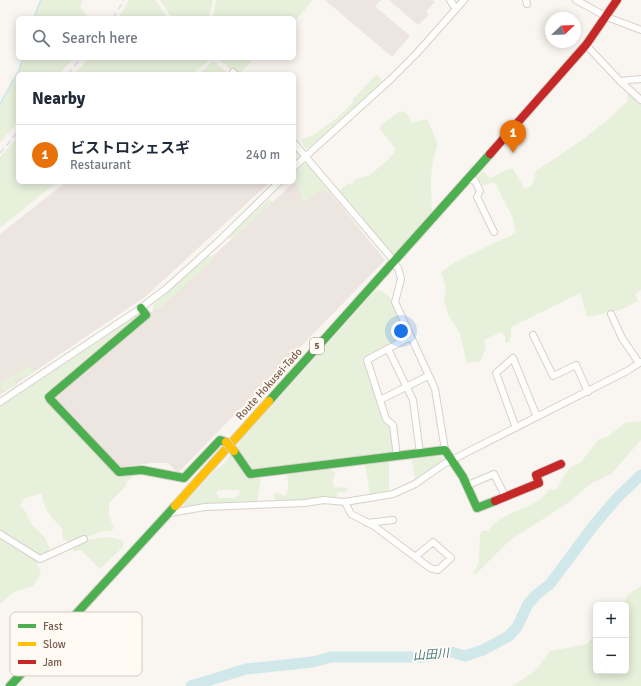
<!DOCTYPE html>
<meta charset="utf-8">
<style>
:root{--surface:#fff;--page:#f2f2f3;--text:#1f2937;--muted:#747a83;--line:#e0e1e3;--accent:#2563eb}
body{margin:0;font-family:Signika,"Noto Sans JP",sans-serif;background:var(--page);color:var(--text)}
.controls{position:absolute;right:12px;bottom:12px;display:grid;overflow:hidden;border-radius:6px;box-shadow:0 2px 10px #0003}
.controls button{width:36px;height:36px;display:grid;place-items:center;padding:0;border:0;border-bottom:1px solid var(--line);background:var(--surface);color:var(--text);font:20px sans-serif}
.compass{position:absolute;left:545px;top:12px;width:36px;height:36px;border-radius:50%;background:var(--surface);box-shadow:0 2px 10px #0003;rotate:67deg}
.you{position:absolute;left:401px;top:331px;width:14px;height:14px;margin:-10px;border:3px solid #fff;border-radius:50%;background:#1a73e8;box-shadow:0 0 0 6px #1a73e833}
.badge{display:grid;place-items:center;width:26px;height:26px;border-radius:50%;background:var(--accent);color:#fff;font-size:13px;font-weight:700}
.pin{position:absolute;translate:-50% -33px;filter:drop-shadow(0 1px 2px #0008)}
.pin::after{content:'';position:absolute;top:21px;width:14px;height:12px;background:inherit;clip-path:polygon(0 0,100% 0,50% 100%)}
.list{margin:0;padding:0;list-style:none}
h2{display:flex;justify-content:space-between;align-items:center;height:52px;margin:0;padding:0 16px;font-size:17px}
h2 small{font-size:13px;font-weight:400;color:var(--muted)}
.list li{display:grid;grid-template-columns:26px 1fr auto;gap:12px;align-items:center;box-sizing:border-box;height:60px;padding:0 16px;border-top:1px solid var(--line)}
.list b{display:block;font-size:15px;white-space:nowrap}
.list p{margin:0;font-size:13px;white-space:nowrap;color:var(--muted)}
.list em{font-size:13px;font-style:normal;color:var(--muted)}
.icon{flex:none;width:22px;height:22px;fill:none;stroke:currentColor;stroke-width:2;stroke-linecap:round;stroke-linejoin:round}
.map{position:relative;flex:none;width:641px;height:686px;overflow:hidden}
.search{position:absolute;background:var(--surface);box-shadow:0 2px 10px #0003;left:16px;top:16px;width:280px;height:44px;display:flex;align-items:center;gap:10px;box-sizing:border-box;padding:0 14px;border-radius:6px;color:var(--muted);font-size:15px}
.panel{position:absolute;background:var(--surface);box-shadow:0 2px 10px #0003;left:16px;top:72px;width:280px;height:112px;border-radius:6px}
.map>svg:first-child{display:block}
</style>
<div class="map">
<svg width="641" height="686" viewBox="0 0 641 686">
<rect width="100%" height="100%" fill="#f9f5f0"/>
<path fill="#ede5e0" d="M325 0H381L375 6 410 36 392 57Z
M389 0H432L435 2 426 11 429 15 418 25Z
M310 168 385 260 178 473 168 463H152L119 467 55 399Z
M66 182H270L146 296 0 395V234Z"/>
<path fill="#e7f0db" fill-rule="evenodd" d="M42 0H83L80 7 88 18H35Z
M129 0H155L168 18H118Z
M160 0H213L209 18H172Z
M216 0H313L294 22V18H213Z
M24 58H75L58 74H19Z
M89 58H209L211 59 192 74H75Z
M217 58H254L241 72 242 74H236Z
M213 61 229 74H199Z
M376 75 380 77 382 82 308 148H305L301 140 312 136 337 118 352 103 354 98Z
M18 76V121L0 143V106Z
M632 93 641 103V290L635 294 638 301 620 310 587 317 580 293 511 327V337L508 343H505V337L502 332 485 339 484 341 486 348 480 361 467 363 460 334 448 314 444 301 446 288 441 272 457 261 516 233 513 218 496 185 493 182 484 186 477 178 483 171 490 178 508 169H513L524 188 526 189C536 184 533 180 536 171 569 150 599 129 627 102L628 94Z
M400 111 406 113 412 123 425 119 428 121 438 144C429 165 431 190 432 211L393 256 340 193V190L349 183 352 184 355 179 368 176 387 161 394 153 395 148 380 129 381 125Z
M18 137V182H57L0 228V157Z
M306 163H308L331 189V192L327 193 322 189 308 200 303 202 298 187 293 182 294 173Z
M269 199 274 203 270 204 234 237 228 239V237Z
M209 256 214 257 213 260 159 309H153V305Z
M378 290C395 294 400 320 406 334V337L365 359 391 427 395 456 251 472 236 449 241 440 375 291Z
M135 316 140 317 47 397 119 474 138 472 127 482 124 488 109 503V516L114 528 111 531H104L70 543 63 539 62 528C52 519 42 507 42 493L25 498 20 505 25 511 31 523 45 538 50 549 41 557 0 532V406Z
M28 367 32 368 34 372 25 378 19 377 14 380 17 385 3 391 0 386 1 382Z
M641 421V440L611 474 590 484 569 502 509 541 476 574H473L479 562 480 535 482 531H488C501 509 538 511 549 489L556 490 565 474 571 467 581 462 599 439 607 437 625 423Z
M231 453 246 472 258 476 261 479 257 501 185 506 184 504 215 470 225 463ZM219 490H239L240 494 235 498H219L216 492Z
M432 456 442 457 443 460 417 480 415 479 412 460Z
M389 460V490L387 492 370 495 365 464Z
M329 467 335 473 332 483 335 484 333 487C339 490 344 485 348 489L346 492H338L336 499 278 501 274 499V494L279 493 284 496C292 489 286 482 288 473Z
M0 536 35 559 41 573 33 586 14 592 0 604Z
M109 537 122 540 124 543 123 547 100 569 81 550 73 551V547L88 540Z
M641 586V686H512L535 671 550 651 587 644 596 634V671H626V605H622L628 595Z"/>
<g fill="none" stroke-linecap="round" stroke-linejoin="round">
<path stroke="#d0e8ea" stroke-width="2" d="M34 18 41 0
M0 104 19 71 23 58"/>
<path stroke="#d0e8ea" stroke-width="11" d="M191 686 246 669 313 662 331 657H423L451 652 465 656 483 650 509 636 517 627 528 604 536 595 550 584 594 525 617 498 641 475"/>
<defs>
<path id="street" d="M450 0 456 9
M526 0 527 4
M576 0 607 17 641 30
M586 45 620 81 641 79
M233 72 235 74
M620 81 641 100
M294 143 394 261
M294 167 391 79 417 53 464 0
M468 179 475 181 480 191 477 197 494 232
M393 262 398 268 401 279 395 302 435 389 445 450
M611 314 622 338 639 363
M533 335 553 376 576 365 588 392
M388 349 413 400 420 453
M380 400 428 376
M0 402 138 310 167 288 219 241 279 182
M516 428 496 373 513 358 537 417
M397 457 393 425 386 419 367 360 410 337
M468 485 494 474 505 496
M345 502 351 514 374 526 430 568 438 570 451 558 433 542 415 557
M170 513 205 507 305 503 324 500 345 502 393 494 415 484 444 464 627 371 641 362
M367 523 393 520
M0 534 40 559 84 539"/>
<path id="fast" d="M141 308 146 315 49 397 50 399 119 472 142 470 184 478 220 440 226 442
M269 401 490 154
M234 451 250 474 445 450 463 477 477 508 495 501
M10 686 175 506"/>
<path id="slow" d="M175 506 269 401"/>
<path id="jam" d="M490 154 586 45 617 0
M495 501 539 483 536 475 561 464"/>
</defs>
<use href="#street" stroke="#d7d1cb" stroke-width="8"/>
<use href="#fast" stroke="#d9d2cb" stroke-width="10"/>
<use href="#slow" stroke="#d9d2cb" stroke-width="10"/>
<use href="#jam" stroke="#d9d2cb" stroke-width="10"/>
<use href="#street" stroke="#fefefd" stroke-width="6"/>
<use href="#fast" stroke="#4caf50" stroke-width="8"/>
<use href="#slow" stroke="#ffc107" stroke-width="8"/>
<use href="#jam" stroke="#c62828" stroke-width="8"/>
<path stroke="#e6e3e7" stroke-width="2" stroke-dasharray="6 4" stroke-linecap="butt" d="M113 18 124 0
M68 74 81 58
M0 153 18 132"/>
<defs>
<path id="slow-bridge" d="M226 442 234 451"/>
</defs>
<use href="#slow-bridge" stroke="#d9d2cb" stroke-width="10" stroke-linecap="butt"/>
<use href="#slow-bridge" stroke="#ffc107" stroke-width="8"/>
</g>
<g text-anchor="middle" dominant-baseline="central" stroke-width="4" stroke-linejoin="round" paint-order="stroke">
<rect fill="#fffaf3" stroke="#a28b7f" stroke-width="1" x="310" y="338" width="14" height="16" rx="3"/>
<g font-size="10" font-weight="bold" fill="#7a5c4d">
<text x="317" y="346">5</text>
</g>
<g font-size="11" fill="#7a5c4d" stroke="#fffaf3">
<text transform="translate(269 384) rotate(-48)">Route Hokusei-Tado</text>
</g>
<g font-size="12" font-style="italic" fill="#437c86" stroke="#fffaf3">
<text transform="translate(431 655) rotate(-5)">山田川</text>
</g>
</g>
<rect x="10" y="612" width="132" height="64" rx="6" fill="#fffaf3" stroke="#d7cbc1" stroke-width="1"/>
<rect x="18" y="624" width="18" height="4" fill="#4caf50"/>
<rect x="18" y="642" width="18" height="4" fill="#ffc107"/>
<rect x="18" y="660" width="18" height="4" fill="#c62828"/>
<g font-size="11" fill="#7a5c4d">
<text x="43" y="630">Fast</text>
<text x="43" y="648">Slow</text>
<text x="43" y="666">Jam</text>
</g>
</svg>
<div class="controls">
<button>+</button>
<button>−</button>
</div>
<svg class="compass" viewBox="-18 -18 36 36"><path d="M0-13l5 13h-10z" fill="#e53935"/><path d="M0 13l5-13h-10z" fill="#747a83"/></svg>
<div class="you"></div>
<div class="pin badge" style="left:513px;top:153px;background:#e8710a">1</div>
<div class="search"><svg class="icon" aria-label="search" viewBox="0 0 24 24"><circle cx="10" cy="10" r="6"/><path d="M15 15l6 6"/></svg>Search here</div>
<section class="panel">
<h2>Nearby<small></small></h2>
<ul class="list">
<li><span class="badge" style="background:#e8710a">1</span><div><b>ビストロシェスギ</b><p>Restaurant</p></div><em>240 m</em></li>
</ul>
</section>
</div>
